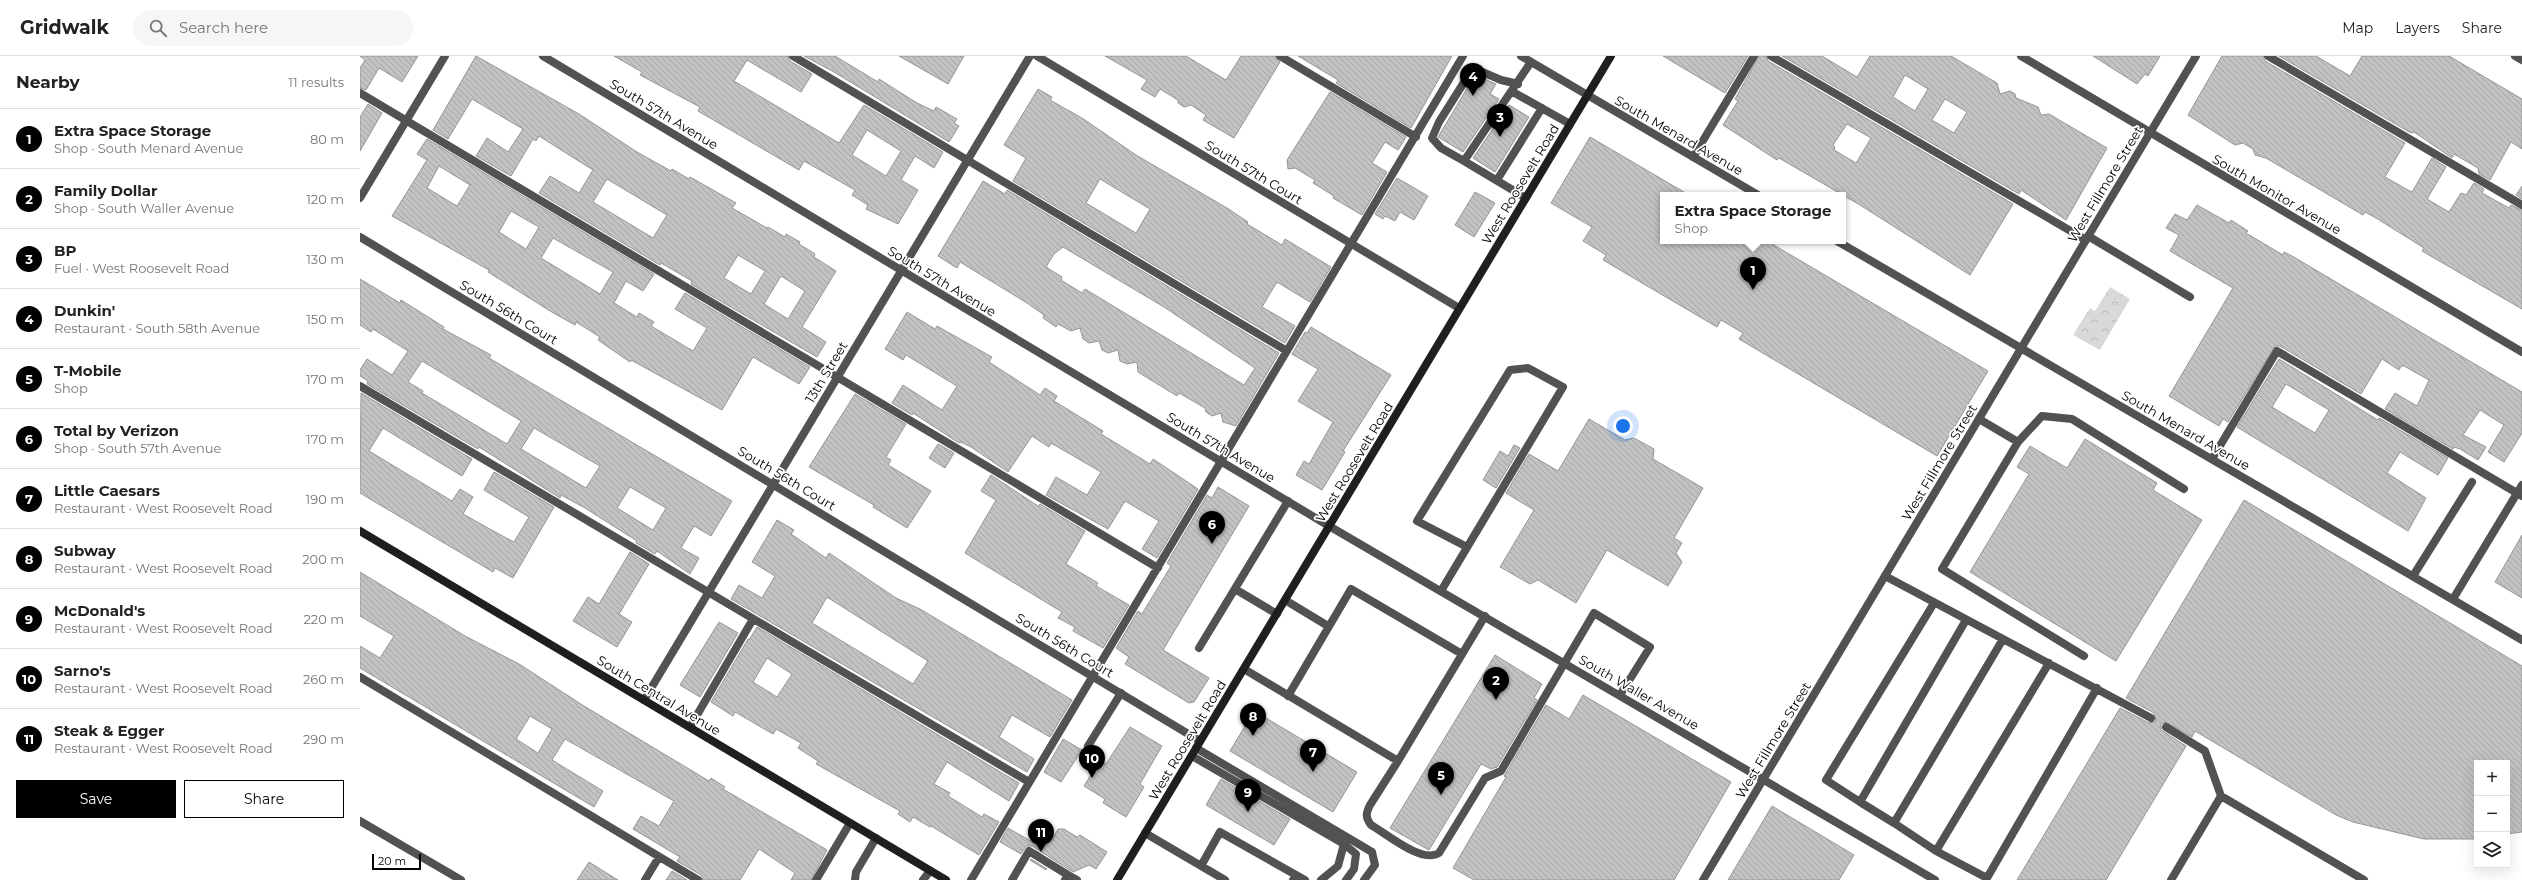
<!DOCTYPE html>
<meta charset="utf-8">
<style>
:root{--surface:#fff;--page:#f6f6f6;--text:#222;--muted:#767676;--line:#e0e0e0;--accent:#000}
body{margin:0;font-family:Montserrat,sans-serif;background:var(--page);color:var(--text)}
.controls{position:absolute;right:12px;bottom:12px;display:grid;overflow:hidden;border-radius:0px;box-shadow:0 4px 16px #0002}
.controls button{width:36px;height:36px;display:grid;place-items:center;padding:0;border:0;border-bottom:1px solid var(--line);background:var(--surface);color:var(--text);font:20px sans-serif}
.scale{position:absolute;left:12px;bottom:10px;width:49px;box-sizing:border-box;padding-left:4px;border:2px solid #000;border-top:0;font-size:11px;line-height:14px;white-space:nowrap;color:#000;-webkit-text-stroke:3px #fff;paint-order:stroke}
.you{position:absolute;left:1263px;top:370px;width:14px;height:14px;margin:-10px;border:3px solid #fff;border-radius:50%;background:#1a73e8;box-shadow:0 0 0 6px #1a73e833}
.badge{display:grid;place-items:center;width:26px;height:26px;border-radius:50%;background:var(--accent);color:#fff;font-size:13px;font-weight:700}
.pin{position:absolute;translate:-50% -33px;filter:drop-shadow(0 1px 2px #0008)}
.pin::after{content:'';position:absolute;top:21px;width:14px;height:12px;background:inherit;clip-path:polygon(0 0,100% 0,50% 100%)}
.popup{position:absolute;left:1300px;top:136px;width:186px;height:52px;box-sizing:border-box;display:grid;place-content:center;border-radius:0px;background:var(--surface);filter:drop-shadow(0 1px 3px #0005);font-size:13px;white-space:nowrap;color:var(--muted)}
.popup b{font-size:15px;color:var(--text)}
.popup::after{content:'';position:absolute;left:50%;top:100%;margin-left:-8px;border:8px solid transparent;border-top-color:var(--surface)}
.list{margin:0;padding:0;list-style:none}
h2{display:flex;justify-content:space-between;align-items:center;height:52px;margin:0;padding:0 16px;font-size:17px}
h2 small{font-size:13px;font-weight:400;color:var(--muted)}
.list li{display:grid;grid-template-columns:26px 1fr auto;gap:12px;align-items:center;box-sizing:border-box;height:60px;padding:0 16px;border-top:1px solid var(--line)}
.list b{display:block;font-size:15px;white-space:nowrap}
.list p{margin:0;font-size:13px;white-space:nowrap;color:var(--muted)}
.list em{font-size:13px;font-style:normal;color:var(--muted)}
.actions{display:flex;gap:8px;padding:12px 16px}
.actions a{flex:1;padding:9px 0;border:1px solid var(--accent);border-radius:0px;text-align:center;font-size:14px;color:var(--accent)}
.actions .main{background:var(--accent);color:#fff}
.icon{flex:none;width:22px;height:22px;fill:none;stroke:currentColor;stroke-width:2;stroke-linecap:round;stroke-linejoin:round}
.map{position:relative;flex:none;width:2162px;height:824px;overflow:hidden}
header{display:flex;align-items:center;gap:24px;box-sizing:border-box;height:56px;padding:0 20px;background:var(--surface);border-bottom:1px solid var(--line)}
header strong{font-size:19px}
nav{display:flex;gap:22px;margin-inline-start:auto;font-size:14px}
.search{width:280px;height:36px;background:var(--page);display:flex;align-items:center;gap:10px;box-sizing:border-box;padding:0 14px;border-radius:22px;color:var(--muted);font-size:15px}
main{display:flex}
aside{flex:1;background:var(--surface)}
.map>svg:first-child{display:block}
</style>
<header>
<strong>Gridwalk</strong>
<div class="search"><svg class="icon" aria-label="search" viewBox="0 0 24 24"><circle cx="10" cy="10" r="6"/><path d="M15 15l6 6"/></svg>Search here</div>
<nav><a>Map</a><a>Layers</a><a>Share</a></nav>
</header>
<main>
<aside>
<h2>Nearby<small>11 results</small></h2>
<ul class="list">
<li><span class="badge">1</span><div><b>Extra Space Storage</b><p>Shop · South Menard Avenue</p></div><em>80 m</em></li>
<li><span class="badge">2</span><div><b>Family Dollar</b><p>Shop · South Waller Avenue</p></div><em>120 m</em></li>
<li><span class="badge">3</span><div><b>BP</b><p>Fuel · West Roosevelt Road</p></div><em>130 m</em></li>
<li><span class="badge">4</span><div><b>Dunkin'</b><p>Restaurant · South 58th Avenue</p></div><em>150 m</em></li>
<li><span class="badge">5</span><div><b>T-Mobile</b><p>Shop</p></div><em>170 m</em></li>
<li><span class="badge">6</span><div><b>Total by Verizon</b><p>Shop · South 57th Avenue</p></div><em>170 m</em></li>
<li><span class="badge">7</span><div><b>Little Caesars</b><p>Restaurant · West Roosevelt Road</p></div><em>190 m</em></li>
<li><span class="badge">8</span><div><b>Subway</b><p>Restaurant · West Roosevelt Road</p></div><em>200 m</em></li>
<li><span class="badge">9</span><div><b>McDonald's</b><p>Restaurant · West Roosevelt Road</p></div><em>220 m</em></li>
<li><span class="badge">10</span><div><b>Sarno's</b><p>Restaurant · West Roosevelt Road</p></div><em>260 m</em></li>
<li><span class="badge">11</span><div><b>Steak &amp; Egger</b><p>Restaurant · West Roosevelt Road</p></div><em>290 m</em></li>
</ul>
<div class="actions"><a class="main">Save</a><a>Share</a></div>
</aside>
<div class="map">
<svg width="2162" height="824" viewBox="0 0 2162 824">
<defs>
<pattern id="forest-crowns" width="20" height="18" patternUnits="userSpaceOnUse"><rect width="20" height="18" fill="#d9d9d9"/><path d="M2 6a3 3 0 1 1 6 0M12 15a3 3 0 1 1 6 0" fill="none" stroke="#b8b8b8"/></pattern>
<pattern id="building-back-hatch" width="6" height="6" patternUnits="userSpaceOnUse"><rect width="6" height="6" fill="#c2c2c2"/><path d="M-1 5l2 2M0 0l6 6M5-1l2 2" fill="none" stroke="#a5a5a5"/></pattern>
</defs>
<rect width="100%" height="100%" fill="#fff"/>
<path fill="url(#forest-crowns)" d="M1750 231 1770 243 1740 294 1713 279 1730 252 1735 255Z"/>
<path fill="url(#building-back-hatch)" stroke="#969696" fill-rule="evenodd" d="M0 0H58L42 26 19 12 6 34 0 32V12L5 4Z
M116 0 219 58 277 96 311 115 312 113 329 123 330 121 376 147 372 152 407 172 408 171 425 181 426 178 440 186 439 188 455 198 454 201 476 215 442 271 466 286 457 301 331 228 332 225 301 207 300 209 179 137 190 120 219 137 233 114 179 80 176 85 173 83 151 120 116 100 127 82 148 96 163 73 112 43 88 83 73 74ZM247 123 307 159 293 182 233 146ZM378 199 405 215 391 238 364 222ZM421 220 445 235 428 263 404 248Z
M254 0H428L430 5 452 18 441 36 387 4 374 25 479 87 504 49 583 96 574 112 555 100 541 124 558 134 538 168 506 153 508 149 492 139 495 134 444 105 439 114 338 55 340 51 280 19 282 16ZM507 74 541 95 526 120 492 99Z
M444 0H475L518 26 519 23 557 47 574 55 576 51 597 63 594 67 599 70 589 86 474 16Z
M539 0H604L588 28Z
M745 0H826L866 24 881 0H915L920 6 874 82 843 64 846 59 831 49 824 51 818 47V44L800 33 795 41 781 33 787 24Z
M938 0H1092L1051 72 976 27 978 24Z
M1303 0H1388L1365 37Z
M1399 0H1406L1408 5 1653 148 1610 219 1500 149 1419 102 1417 104 1363 69 1378 45 1375 43ZM1487 68 1511 82 1496 107 1474 94 1475 91 1473 89Z
M1422 0H1462L1497 21 1510 0H1591L1637 27 1640 38 1650 35 1655 38 1656 42 1678 51 1681 59 1689 58 1747 92 1706 164 1661 134 1659 138ZM1545 19 1568 33 1555 55 1533 41ZM1585 43 1607 56 1594 77 1572 64Z
M1733 0H1800L1788 20 1785 18 1777 28Z
M1862 0H1903L1905 5 2045 87 2025 121 2048 134 2052 136 2072 102 2086 111 2067 143 2089 156 2101 137 2106 139 2114 127 2124 133 2122 137 2149 152 2151 149 2162 154V253L2062 195 2064 192 2016 162 2005 156 2003 159 1906 102 1895 99 1893 93 1883 87 1875 89 1828 59Z
M1919 0H1956L1990 20 2002 0H2089L2162 43V93L2151 86 2130 124 2119 118 2118 112 2094 98 2092 102 2054 76 2051 77Z
M1115 19 1136 28 1130 38 1139 43 1103 96 1078 81Z
M678 33 692 41 690 44 722 62 776 99 867 152 888 166 887 168 922 189 925 183 971 211 950 246 917 226 902 251 935 270 925 287 653 125 666 102 644 89ZM740 123 790 153 776 177 726 147Z
M970 36 1046 81 1038 94 1025 86 1012 107 1027 116 1002 159 973 142 974 140 953 127 955 124 935 112 928 113 927 104Z
M8 48 22 57 0 95V61Z
M1149 49 1169 61 1135 116 1113 102Z
M1230 81 1329 139H1303V185H1407L1628 315 1577 400 1379 283 1383 277 1361 264 1357 271 1243 204 1246 199 1223 185 1232 171 1191 147Z
M67 83 294 218 283 235 266 225 254 247 277 261 279 257 294 266 291 270 333 295 347 272 315 253 325 237 450 311 439 328 393 301 362 354 271 304 270 306 238 284 240 281 216 266 215 269 190 255 128 216 129 214 32 160 67 104 57 98ZM79 110 110 129 97 150 67 132ZM151 155 179 171 166 193 139 176ZM193 182 253 216 240 238 181 202Z
M1037 122 1068 140 1054 164 1040 156 1035 165 1025 160 1023 163 1015 158Z
M623 125 645 138 647 134 919 297 876 370 863 366 861 357 852 360 846 356 845 352 819 337 817 340 778 316 777 306 767 308 760 305 758 294 748 297 742 294 739 285 729 287 723 283 720 272 711 275 698 268 696 271 683 262 684 259 667 247 600 206 597 212 578 200ZM703 191 804 251 895 312 884 329 725 233 722 237 701 224 702 221 686 211 694 198Z
M2162 130V143L2156 139Z
M1115 136 1135 147 1114 181 1095 169Z
M1837 149 1869 167 1871 164 1888 175 1886 177 1923 199 1924 196 1932 200 2162 336V377L2144 406 2128 396 2144 369 2120 354 2103 379 2126 391 2118 404 2100 393 2094 391 2093 393 2025 353 2035 337 2057 350 2069 324 2044 310H2041L2039 314 2022 303 2001 338 1920 290H1915L1868 366 1863 363 1859 370 1809 340 1873 232 1810 195 1819 179 1806 172 1815 158 1827 164Z
M0 223 40 247 41 244 84 271 83 273 131 299 129 302 372 445 351 480 334 470 321 492 339 502 330 518 297 495 295 498 276 487 277 485 225 452 201 439 200 442 119 391 118 393 7 328 8 325 0 320V314L7 303 32 319 48 295 13 273 11 276 0 269ZM62 305 161 365 147 388 62 337 63 335 48 326ZM174 372 240 410 226 432 161 393ZM270 431 306 452 293 474 257 452Z
M547 256 575 273 577 270 632 301 629 306 680 339 685 332 697 340 694 345 743 375 741 378 790 408 793 403 838 433 797 502 782 493 799 465 765 445 748 473 686 439 696 421 727 439 741 416 691 387 689 391 672 380 648 416 611 391 601 386 599 387 553 357 552 359 532 347 543 329 582 354 597 330 546 299 543 304 525 293Z
M951 271 1031 319 983 395 985 396 962 434 936 419 944 405 949 408 973 366 938 345 958 313 932 298 945 276 947 277Z
M1919 303 2018 364 2019 362 2088 402 2078 419 2040 396 2027 417 2066 442 2048 475 1877 371ZM1926 328 1969 354 1955 377 1912 351Z
M1 337 112 403 102 420 23 372 9 395 92 445 100 433 113 441 103 458 137 477 154 486 169 461 124 434 134 416 194 451 153 522 135 512 133 516 0 437Z
M495 338 546 368 526 401 531 404 528 409 571 435 547 472 513 451 514 449 449 411Z
M1229 363 1265 384 1274 382 1294 393 1293 403 1343 432 1314 482 1322 487 1316 497 1322 506 1308 530 1247 494 1216 547 1178 524 1170 528 1140 511 1174 454 1146 437 1169 398 1198 415Z
M1725 383 1797 427 1793 434 1842 464 1756 605 1610 516 1669 418 1657 411 1670 390 1707 412Z
M578 388 594 397 585 412 569 402Z
M1154 389 1160 392 1136 432 1123 424 1140 395 1148 400Z
M631 419 678 450 680 448 725 475 706 508 738 527 736 530 769 549 743 592 713 575 715 571 698 562 702 556 605 497 636 444 621 435Z
M858 431 889 450 803 594 849 622 834 646 829 647 765 608 769 601 756 592 778 555 782 558 811 510 807 507 847 439 852 442Z
M1884 444 2162 610V776L2147 778V707H2117V783H2064L1993 766 1976 759 1835 675 1832 681 1806 666 1801 668V674L1826 690 1746 824H1657L1760 652 1789 667 1796 665 1794 657 1766 642Z
M417 464 434 474 431 478 466 502 469 497 536 542 560 553 712 644 690 681 652 659 639 681 674 703 667 716 371 543 379 529 402 542 415 520 392 506ZM467 541 568 605 553 628 452 567Z
M2162 479V542L2135 526Z
M270 496 289 508 259 558 272 566 257 591 213 565 228 541 239 548Z
M0 516 105 580 159 608 224 650 349 725 351 722 365 731 363 733 467 794 451 824H431L435 817 399 793 380 824H343L341 819 317 805 320 801 273 773 281 760 299 770 314 745 205 683 192 704 243 735 234 751 0 612V590L20 602 34 580 0 560ZM170 660 192 673 178 697 156 683Z
M359 566 378 577 340 641 320 629Z
M397 571 659 727 649 745 587 706 574 728 590 737 588 740 622 761 624 758 639 766 619 799 571 770 570 771 553 761 550 766 538 758 540 755 456 708 458 705 438 692 441 687 416 673 413 678 375 656 373 660 351 646 388 583 389 584ZM407 602 432 618 417 641 393 626Z
M1135 599 1182 628 1174 642 1177 644 1137 711 1131 713 1121 708 1069 794 1067 793 1030 772Z
M1223 639 1371 726 1314 824H1114L1093 812 1146 721 1144 720 1186 649 1209 663Z
M894 655 997 716 973 756 870 695Z
M770 671 802 690 780 728 784 731 766 761 743 747 745 743 724 730 740 704 746 708Z
M703 683 722 694 701 726 684 716Z
M861 723 930 763 914 789 846 749Z
M1412 750 1494 799 1479 824H1368Z
M648 772 674 787 679 779 691 786 698 773H704L717 781 720 779 747 796 736 813 729 809 713 816 672 790H666L661 798 640 786Z
M671 803 687 813 686 814 670 804Z
M229 806 258 824H217Z
M312 815 327 824H306Z"/>
<g fill="none" stroke-linecap="round" stroke-linejoin="round">
<path stroke="#525252" stroke-width="8" d="M433 0 927 295
M920 0 1056 81
M1411 0 1726 184
M1908 0 2162 149
M1153 36 1210 68
M0 37 798 512
M1333 101 1394 0
M1104 105 1081 92 1072 82 1079 66 1113 12 1141 24 1158 28
M1137 124 1182 52
M1166 142 1104 105 1171 6
M1728 180 1830 241
M0 330 669 726
M1619 363 1658 386 1682 360 1712 363 1824 433
M1658 386 1582 513 1724 600
M1852 403 1917 295 2162 440
M1525 520 1791 662
M2053 520 2112 426
M875 533 917 558
M1081 535 1203 331 1168 312 1150 314 1057 465 1107 491
M925 544 968 570
M839 592 928 445
M1689 607 1576 795 1627 822 1737 632
M884 613 1038 705 1125 560
M0 621 338 824
M928 640 991 533 1102 598
M330 671 393 563
M1806 671 1845 695 1861 740 2004 824
M728 690 761 637
M836 692 1012 796 1015 809 1004 824
M832 700 984 788 978 810 961 824
M1038 705 1010 749C1006 757 1005 761 1011 769 1027 778 1062 808 1079 797L1125 722 1141 715 1234 557 1290 591 1260 639
M1500 746 1466 724 1574 547
M1534 767 1500 746 1606 564
M785 777 865 824
M984 788 996 798 994 813 986 824
M1576 795 1534 767 1643 583
M841 810 860 776 936 819 933 824
M708 819 717 824
M936 819 945 824
M285 824 299 801
M456 824 490 767
M495 824 496 816 516 782
M563 824 570 815
M611 824 1103 0
M652 824 669 795 708 819 705 824
M1811 824 1861 740"/>
<path stroke="#525252" stroke-width="8" d="M183 0 969 470 1575 824
M677 0 1099 252
M1161 0 1398 139
M1661 0 2162 296
M2155 0 2162 4
M0 142 85 0
M0 181 840 685
M1477 185 2162 584
M2093 543 2162 429
M284 644 670 0
M0 765 101 824
M1343 824 1836 0"/>
<path stroke="#1f1f1f" stroke-width="8" d="M0 475 586 824
M757 824 1251 0"/>
</g>
<g text-anchor="middle" dominant-baseline="central" stroke-width="3.5" stroke-linejoin="round" paint-order="stroke">
<g font-size="13" fill="#000" stroke="#fff">
<text transform="translate(304 58) rotate(31)">South 57th Avenue</text>
<text transform="translate(1319 79) rotate(30)">South Menard Avenue</text>
<text transform="translate(894 116) rotate(31)">South 57th Court</text>
<text transform="translate(1160 128) rotate(-59)">West Roosevelt Road</text>
<text transform="translate(1745 128) rotate(-59)">West Fillmore Street</text>
<text transform="translate(1917 138) rotate(30)">South Monitor Avenue</text>
<text transform="translate(582 225) rotate(31)">South 57th Avenue</text>
<text transform="translate(149 256) rotate(31)">South 56th Court</text>
<text transform="translate(466 316) rotate(-59)">13th Street</text>
<text transform="translate(1826 374) rotate(30)">South Menard Avenue</text>
<text transform="translate(861 391) rotate(31)">South 57th Avenue</text>
<text transform="translate(994 406) rotate(-59)">West Roosevelt Road</text>
<text transform="translate(1579 406) rotate(-59)">West Fillmore Street</text>
<text transform="translate(427 422) rotate(31)">South 56th Court</text>
<text transform="translate(705 589) rotate(31)">South 56th Court</text>
<text transform="translate(1279 636) rotate(30)">South Waller Avenue</text>
<text transform="translate(299 639) rotate(31)">South Central Avenue</text>
<text transform="translate(827 684) rotate(-59)">West Roosevelt Road</text>
<text transform="translate(1413 684) rotate(-59)">West Fillmore Street</text>
</g>
</g>
</svg>
<div class="controls">
<button>+</button>
<button>−</button>
<button><svg class="icon" aria-label="layers" viewBox="0 0 24 24"><path d="M12 4l9 5-9 5-9-5zM3 14l9 5 9-5"/></svg></button>
</div>
<div class="scale">20 m</div>
<div class="you"></div>
<div class="pin badge" style="left:1393px;top:234px">1</div>
<div class="popup"><b>Extra Space Storage</b>Shop</div>
<div class="pin badge" style="left:1136px;top:644px">2</div>
<div class="pin badge" style="left:1140px;top:81px">3</div>
<div class="pin badge" style="left:1113px;top:40px">4</div>
<div class="pin badge" style="left:1081px;top:739px">5</div>
<div class="pin badge" style="left:852px;top:488px">6</div>
<div class="pin badge" style="left:953px;top:716px">7</div>
<div class="pin badge" style="left:893px;top:680px">8</div>
<div class="pin badge" style="left:888px;top:756px">9</div>
<div class="pin badge" style="left:732px;top:722px">10</div>
<div class="pin badge" style="left:681px;top:796px">11</div>
</div>
</main>
